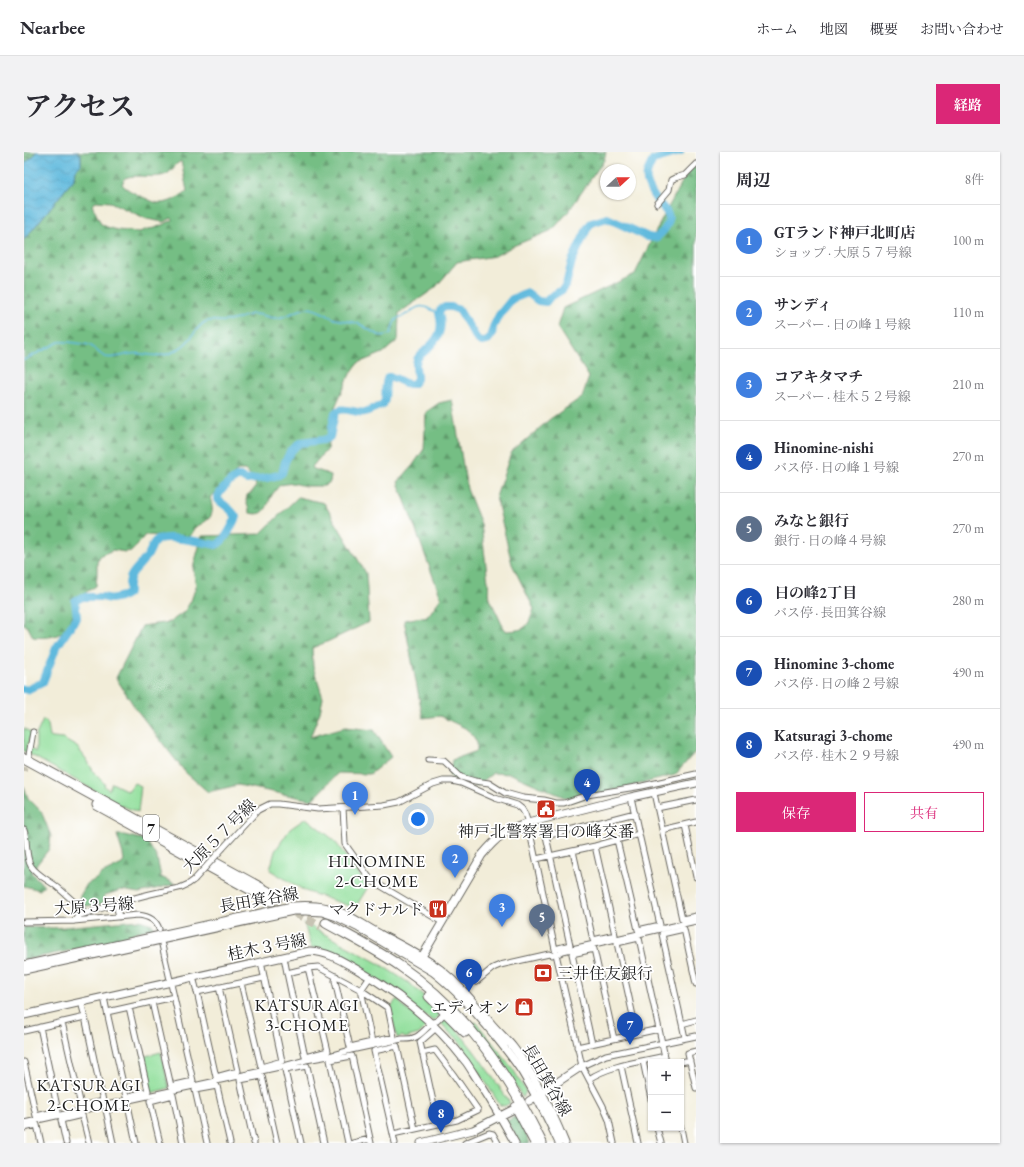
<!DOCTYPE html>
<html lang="ja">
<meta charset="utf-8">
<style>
:root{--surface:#fff;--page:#f2f2f3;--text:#2b2b33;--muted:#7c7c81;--line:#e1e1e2;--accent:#db2777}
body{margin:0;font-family:"EB Garamond","Noto Serif JP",serif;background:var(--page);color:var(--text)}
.controls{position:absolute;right:12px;bottom:12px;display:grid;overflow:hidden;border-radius:0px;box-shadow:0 1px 3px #0004}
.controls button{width:36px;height:36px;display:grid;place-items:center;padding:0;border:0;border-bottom:1px solid var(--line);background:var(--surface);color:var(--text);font:20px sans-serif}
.compass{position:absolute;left:576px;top:12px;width:36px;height:36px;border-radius:50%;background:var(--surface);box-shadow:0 1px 3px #0004;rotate:69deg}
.you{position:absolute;left:394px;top:667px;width:14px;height:14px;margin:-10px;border:3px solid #fff;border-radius:50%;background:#1a73e8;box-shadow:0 0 0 6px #1a73e833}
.badge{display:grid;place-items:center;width:26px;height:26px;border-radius:50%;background:var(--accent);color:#fff;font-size:13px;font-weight:700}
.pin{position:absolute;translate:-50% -33px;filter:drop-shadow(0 1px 2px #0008)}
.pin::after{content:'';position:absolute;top:21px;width:14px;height:12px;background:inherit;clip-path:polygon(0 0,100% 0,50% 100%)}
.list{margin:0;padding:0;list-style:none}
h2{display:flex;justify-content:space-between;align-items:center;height:52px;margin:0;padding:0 16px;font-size:17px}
h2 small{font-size:13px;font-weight:400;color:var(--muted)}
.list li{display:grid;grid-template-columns:26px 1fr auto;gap:12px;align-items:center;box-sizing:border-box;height:72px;padding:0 16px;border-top:1px solid var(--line)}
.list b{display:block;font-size:15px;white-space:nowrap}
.list p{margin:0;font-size:13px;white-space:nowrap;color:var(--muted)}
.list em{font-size:13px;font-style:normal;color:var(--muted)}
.actions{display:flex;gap:8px;padding:12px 16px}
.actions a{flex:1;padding:9px 0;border:1px solid var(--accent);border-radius:0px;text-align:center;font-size:14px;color:var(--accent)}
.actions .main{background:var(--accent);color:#fff}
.map{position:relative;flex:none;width:672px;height:991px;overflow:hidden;border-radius:0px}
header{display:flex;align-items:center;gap:24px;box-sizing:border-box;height:56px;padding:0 20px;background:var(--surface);border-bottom:1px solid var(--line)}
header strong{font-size:19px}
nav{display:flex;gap:22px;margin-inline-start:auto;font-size:14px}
.intro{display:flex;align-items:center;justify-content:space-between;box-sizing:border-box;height:96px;padding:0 24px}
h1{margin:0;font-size:28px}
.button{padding:10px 18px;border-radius:0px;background:var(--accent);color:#fff;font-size:14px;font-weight:700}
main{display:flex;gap:24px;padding:0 24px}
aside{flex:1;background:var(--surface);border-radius:0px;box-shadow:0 1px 3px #0004}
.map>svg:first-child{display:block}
</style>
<header>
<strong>Nearbee</strong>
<nav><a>ホーム</a><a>地図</a><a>概要</a><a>お問い合わせ</a></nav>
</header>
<div class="intro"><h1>アクセス</h1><a class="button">経路</a></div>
<main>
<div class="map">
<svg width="672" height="991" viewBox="0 0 672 991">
<defs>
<pattern id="forest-firs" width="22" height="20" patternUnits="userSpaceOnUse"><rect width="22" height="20" fill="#75be84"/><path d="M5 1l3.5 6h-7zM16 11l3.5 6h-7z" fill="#5f9a6b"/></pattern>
<pattern id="water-waves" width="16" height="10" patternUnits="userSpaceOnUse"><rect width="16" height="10" fill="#5fb9dd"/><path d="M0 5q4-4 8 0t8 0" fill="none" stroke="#529ebd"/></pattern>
</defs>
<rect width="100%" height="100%" fill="#fff"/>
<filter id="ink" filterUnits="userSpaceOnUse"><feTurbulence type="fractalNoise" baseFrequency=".025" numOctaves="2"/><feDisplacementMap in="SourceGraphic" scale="8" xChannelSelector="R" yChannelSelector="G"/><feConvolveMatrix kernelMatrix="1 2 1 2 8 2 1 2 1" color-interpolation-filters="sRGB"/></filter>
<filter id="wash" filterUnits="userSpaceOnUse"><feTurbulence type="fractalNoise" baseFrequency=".012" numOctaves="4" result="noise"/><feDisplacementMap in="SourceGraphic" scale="16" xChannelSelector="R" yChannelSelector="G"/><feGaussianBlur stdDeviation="0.9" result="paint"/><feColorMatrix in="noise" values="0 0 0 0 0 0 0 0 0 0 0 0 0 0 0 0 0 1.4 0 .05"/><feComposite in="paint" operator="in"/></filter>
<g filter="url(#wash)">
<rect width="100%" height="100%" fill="#f2edd9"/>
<path fill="#92df9c" stroke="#577e5c" d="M19 568 22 569 24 572 26 585 29 586 39 587 53 595 63 608 71 622 80 631 81 635 85 638 88 631 104 639 110 631 117 634 114 660 96 653 0 599V576L7 581 3 595 12 600V583Z
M282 666 310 688 344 735 331 756 281 739 246 718 251 699 266 677Z
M280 771 354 811 385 831 418 860 411 868 409 869 311 803 298 797 287 796Z
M373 847 382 857 404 873 395 882 381 886 378 884 373 886 366 856Z
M422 866C447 892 466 921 486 951L481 954 476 953 457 923 443 905 441 898 432 885 426 881 417 871Z
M452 870 489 917 502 939 499 946 463 890 449 872Z
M137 900 145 936 127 941 118 905Z"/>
<path fill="url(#forest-firs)" stroke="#486d50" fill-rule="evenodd" d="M0 0H12L9 5 0 12Z
M53 0H582L580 8 544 60 531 75 526 79 489 94 471 104 433 110 411 136 375 161 374 188 359 201 334 211 325 224 311 255 303 297 287 316 307 323 306 330 300 334H281L269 331 256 333C253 336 250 340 248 343 242 354 243 365 226 361L222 349 223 343 228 340 232 334 230 328 221 318H214L196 338 186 345C191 365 188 366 170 376L168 382 163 385 121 383 108 399 101 400 89 398 77 403 73 409V423L72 434C66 438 59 441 55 447 50 453 50 460 48 467 43 484 25 487 9 485L4 475 0 472V88L50 27C50 20 52 17 57 13V3ZM157 9 163 39C156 45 144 52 134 51 128 50 122 46 116 44 109 40 103 38 98 32L101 26C113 21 132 28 143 22 149 18 151 12 157 9ZM73 49 86 50 123 67 139 70 148 66 149 68 131 76 124 77 115 80 93 78 83 75 77 72 68 53 70 51Z
M672 14V599L651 623 549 649 487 622 469 621 453 634 433 631 425 623 428 608 453 599V590L447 581 441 576 416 564 399 566 380 468 404 464 417 446 374 330 389 313 400 297 402 260 415 251 428 248 443 337 457 372 466 447 481 479C502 478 503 477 510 457L488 412 472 345 487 301 526 267 558 245 565 225 533 175 539 156 611 122 638 67 664 19Z
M274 345 300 351 342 421 345 470 305 489 288 496 289 515 299 546 296 560 286 585 321 575 350 578 367 605 346 622 314 621 288 648 214 633 184 640 161 620 112 557 92 526 118 474 146 470 160 460 167 449 172 434 169 416 178 384 236 382Z
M0 634 4 646 17 659 27 684 25 697 7 720 20 734 16 738 0 734Z
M93 683H100L122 688 133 706 137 725 151 732 115 741 97 738 81 743 78 752 62 754 59 753 56 747V744L63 732 72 727 77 722 98 712 100 709 99 702Z
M115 768 128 772 130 776 112 780 96 788 0 808V775L30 776Z
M490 965 494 966 506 991H496L483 969Z"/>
<path fill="url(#water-waves)" stroke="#3e6a7c" d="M12 0H53L57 3V13C52 17 50 20 50 27L0 88V12L9 5Z"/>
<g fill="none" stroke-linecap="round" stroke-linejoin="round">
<path stroke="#5fb9dd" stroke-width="1.5" d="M0 208C9 203 18 199 27 194 29 193 33 191 35 190 38 189 62 192 65 193 72 196 75 203 82 205 90 207 98 203 106 202 117 200 128 205 139 203 148 202 159 195 165 188 170 182 174 174 181 170 187 167 195 170 202 169 212 169 219 164 228 162 237 161 245 167 254 166 264 164 275 157 283 156 291 155 304 164 311 167 319 169 327 169 335 172 345 176 355 189 367 181 368 177 369 173 371 169 373 165 378 165 381 163 388 159 393 153 401 155 406 156 410 160 415 161"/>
<path stroke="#5fb9dd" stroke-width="8" d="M0 537 3 538 19 530 32 496 53 465 51 449 58 445H78L87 447 100 444 105 441C104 422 108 422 120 408 122 406 124 404 125 401 128 396 128 391 133 388 143 382 180 391 192 393 201 390 208 374 212 365 207 356 201 354 193 347 195 339 208 326 216 324L222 328 242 326 255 323 258 321 261 310 265 302 270 296 277 291 299 288 306 285 311 261C319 252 332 263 341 260 344 259 356 254 359 252 364 246 359 232 364 225 374 224 378 233 389 232 389 232 393 227 393 227 394 221 390 214 393 208 394 204 398 202 401 199 414 187 420 179 415 161L417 157 421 155H427L435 158 453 187 457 190 463 189 468 183 469 175 475 163 488 147 504 141 514 149 522 150 526 145 538 138 542 133 548 109 564 75 567 71 583 66 624 85C633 87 634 85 640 78 642 75 645 71 645 67 645 60 637 54 633 49 629 43 624 35 623 29 621 22 626 14 629 8L656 0"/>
</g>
</g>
<g filter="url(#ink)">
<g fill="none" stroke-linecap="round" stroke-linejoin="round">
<path stroke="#c7c3b3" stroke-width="5" stroke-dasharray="5 2.5" stroke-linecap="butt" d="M0 619 3 607"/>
<path stroke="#c7c3b3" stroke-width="9" stroke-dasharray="9 4.5" stroke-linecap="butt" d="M247 749 297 774"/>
<defs>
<path id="street" d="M633 52 645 38 647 28 651 26 661 23 672 12
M5 603 9 580
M404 608 420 609 437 625 451 629 465 631 481 641 499 646 520 648 532 651H540L563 643 618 634 672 622
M630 641 658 767 672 764
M319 656 321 692 347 728 418 770
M633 656 672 648
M661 673 672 725
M0 678C4 689 1 704 7 714 13 723 24 728 32 734 42 742 52 752 62 761
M638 678 672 670
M593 688 614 778 636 773 615 682
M199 696 234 658 246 652H254L294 657 360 653 375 650 409 632 419 629H428L437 631 471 646 493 653 498 657 501 662 504 671 532 802 558 914 579 954 585 968 590 991
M549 699 569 788 591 783 571 694
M512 707 571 694 615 682 607 645
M95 765 92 752C106 747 121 743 135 740 148 737 160 737 170 728
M50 769 53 764 92 752
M0 770 50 769 114 763C123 764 132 767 135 777
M531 797 546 793 522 684 611 661
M536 801 539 799 672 769
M260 805 263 821 284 816 294 815 337 838 346 825
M263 821 281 905 304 899 284 816
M312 824 311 829 326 895 370 885 364 856 337 838
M169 825 173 840 240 826
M452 830 469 816 476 813 525 802 528 803
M217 831 237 915 258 909 237 810
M337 838 348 890
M173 840 192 925 214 919 195 835
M80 845 83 860 150 845 138 793
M128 850 147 934 169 929 150 845
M83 860 102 945 124 939 105 855
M38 870 57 954 79 949 61 865
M409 870 413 869 419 863
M658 872 638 782 660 777 672 832
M0 879 61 865 57 850
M613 882 593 791 615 786 635 877
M661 886 658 872 672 868
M568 892 548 802 570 797 590 887
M553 895 635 877 642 910
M672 899 664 901 672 936
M398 901 411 898 429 922 454 958 433 968 414 972
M619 909 627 947
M0 910 12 964 34 959 16 875
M657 910 666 908
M558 914 582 903 672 884
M597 914 614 991
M565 927C586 913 616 910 641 904
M0 971 215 924 260 914 282 908 305 904 327 898 378 887C392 888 396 883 405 874
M0 976 13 973 17 991
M633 976 637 991
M657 976 660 991
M369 982 350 899 373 894 391 977
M42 991 37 968 58 963 65 991
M89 991 82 958 104 953 112 991
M136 991 126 949 149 943 159 991
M183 991 171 938 193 934 206 991
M230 991 216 928 238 924 253 991
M277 991 261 918 283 914 300 991
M324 991 306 908 328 904 347 991
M329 991 346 987
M371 991 369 982 414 972 396 890 412 876
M441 991 465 981 469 982 474 991"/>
<path id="secondary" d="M396 808 458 703C473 685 482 678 504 671L607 645 672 631
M0 813 268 754C284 753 300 753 316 760 330 765 342 775 356 782 376 793 397 803 416 817 436 833 450 851 466 870 473 879 482 886 489 895 510 922 528 959 541 991
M0 818 269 759H282L298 760 313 765 333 775 409 820C430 836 446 854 463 874 475 889 488 904 498 920 512 943 524 967 535 991
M0 863 286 799C305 800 318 809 334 818 377 842 412 871 442 910 447 917 452 926 457 933 469 952 480 971 491 991
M505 949 558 914
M397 991 449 978 488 958"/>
<path id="highway" d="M0 606 254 745
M73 653 247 749
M302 771C327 785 353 798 376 814 442 859 483 920 518 991
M405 844 441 880
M492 955 511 991"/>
</defs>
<use href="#street" stroke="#67655e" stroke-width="7"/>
<use href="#secondary" stroke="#67655e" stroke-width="9"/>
<use href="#highway" stroke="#67655e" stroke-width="11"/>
<use href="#street" stroke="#fff" stroke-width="5"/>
<use href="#secondary" stroke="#fff" stroke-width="7"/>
<use href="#highway" stroke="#fff" stroke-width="9"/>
<defs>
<path id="street-bridge" d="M170 728 199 696"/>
</defs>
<use href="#street-bridge" stroke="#67655e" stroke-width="7" stroke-linecap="butt"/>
<use href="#street-bridge" stroke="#fff" stroke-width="5"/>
</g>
</g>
<defs>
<symbol id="civic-square" viewBox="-11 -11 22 22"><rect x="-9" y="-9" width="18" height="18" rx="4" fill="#c8321e" stroke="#fff"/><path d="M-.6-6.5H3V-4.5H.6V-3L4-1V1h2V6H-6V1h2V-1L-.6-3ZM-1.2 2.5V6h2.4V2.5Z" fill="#fff"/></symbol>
<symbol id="restaurant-square" viewBox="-11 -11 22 22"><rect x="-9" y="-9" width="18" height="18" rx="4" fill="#c8321e" stroke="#fff"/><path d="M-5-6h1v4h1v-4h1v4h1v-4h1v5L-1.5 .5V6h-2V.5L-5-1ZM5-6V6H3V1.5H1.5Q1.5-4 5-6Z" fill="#fff"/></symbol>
<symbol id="bank-square" viewBox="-11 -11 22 22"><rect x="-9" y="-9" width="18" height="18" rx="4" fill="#c8321e" stroke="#fff"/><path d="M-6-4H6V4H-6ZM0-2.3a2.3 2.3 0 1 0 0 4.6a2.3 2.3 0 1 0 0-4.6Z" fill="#fff"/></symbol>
<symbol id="shop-square" viewBox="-11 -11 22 22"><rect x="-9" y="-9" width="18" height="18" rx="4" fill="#c8321e" stroke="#fff"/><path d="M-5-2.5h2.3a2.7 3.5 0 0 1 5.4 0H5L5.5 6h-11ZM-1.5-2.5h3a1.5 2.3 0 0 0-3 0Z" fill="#fff"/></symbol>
</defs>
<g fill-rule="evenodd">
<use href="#civic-square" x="511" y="646" width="22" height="22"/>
<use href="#restaurant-square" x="403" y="746" width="22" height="22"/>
<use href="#bank-square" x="508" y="810" width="22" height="22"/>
<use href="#shop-square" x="489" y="844" width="22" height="22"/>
</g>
<g text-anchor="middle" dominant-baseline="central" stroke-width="3.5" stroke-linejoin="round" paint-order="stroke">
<rect fill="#fff" stroke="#606060" stroke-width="1" x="119" y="663" width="16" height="26" rx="3"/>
<g font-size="15" font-weight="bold" fill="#1c1c1c">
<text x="127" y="676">7</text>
</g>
<g font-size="16" fill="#1c1c1c" stroke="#fff" text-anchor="end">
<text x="522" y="679" text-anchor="middle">神戸北警察署日の峰交番</text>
<text x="400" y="757">マクドナルド</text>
<text x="533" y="821" text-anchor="start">三井住友銀行</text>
<text x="486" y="855">エディオン</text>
</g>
<g font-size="16" fill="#1c1c1c" stroke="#fff">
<text transform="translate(195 684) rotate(-45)">大原５７号線</text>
<text transform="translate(235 748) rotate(-10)">長田箕谷線</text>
<text transform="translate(70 754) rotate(-4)">大原３号線</text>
<text transform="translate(243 795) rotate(-11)">桂木３号線</text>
<text transform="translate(523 928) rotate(60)">長田箕谷線</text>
</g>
<g font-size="17" letter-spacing="1" fill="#1c1c1c" stroke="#fff">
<text x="353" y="709">HINOMINE<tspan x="353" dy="20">2-CHOME</tspan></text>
<text x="283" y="853">KATSURAGI<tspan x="283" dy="20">3-CHOME</tspan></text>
<text x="65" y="933">KATSURAGI<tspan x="65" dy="20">2-CHOME</tspan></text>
</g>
</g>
</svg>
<div class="controls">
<button>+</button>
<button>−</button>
</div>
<svg class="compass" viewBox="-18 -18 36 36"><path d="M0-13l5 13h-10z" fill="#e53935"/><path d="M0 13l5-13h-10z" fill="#7c7c81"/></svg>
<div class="you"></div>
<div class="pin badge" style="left:331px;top:663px;background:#3f7fe0">1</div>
<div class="pin badge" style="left:431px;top:726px;background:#3f7fe0">2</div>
<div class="pin badge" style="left:478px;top:775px;background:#3f7fe0">3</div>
<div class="pin badge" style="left:563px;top:650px;background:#1a4fb4">4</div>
<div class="pin badge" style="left:518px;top:785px;background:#5c6f8a">5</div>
<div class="pin badge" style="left:445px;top:840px;background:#1a4fb4">6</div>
<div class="pin badge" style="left:606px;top:893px;background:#1a4fb4">7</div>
<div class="pin badge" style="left:417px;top:981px;background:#1a4fb4">8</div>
</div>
<aside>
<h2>周辺<small>8件</small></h2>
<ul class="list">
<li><span class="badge" style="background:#3f7fe0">1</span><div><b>GTランド神戸北町店</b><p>ショップ · 大原５７号線</p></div><em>100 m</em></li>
<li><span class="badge" style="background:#3f7fe0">2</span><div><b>サンディ</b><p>スーパー · 日の峰１号線</p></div><em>110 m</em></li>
<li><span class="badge" style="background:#3f7fe0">3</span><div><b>コアキタマチ</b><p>スーパー · 桂木５２号線</p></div><em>210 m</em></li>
<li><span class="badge" style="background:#1a4fb4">4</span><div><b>Hinomine-nishi</b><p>バス停 · 日の峰１号線</p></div><em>270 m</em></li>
<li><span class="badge" style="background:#5c6f8a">5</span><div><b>みなと銀行</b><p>銀行 · 日の峰４号線</p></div><em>270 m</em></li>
<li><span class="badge" style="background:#1a4fb4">6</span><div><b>日の峰2丁目</b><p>バス停 · 長田箕谷線</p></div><em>280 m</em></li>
<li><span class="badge" style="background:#1a4fb4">7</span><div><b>Hinomine 3-chome</b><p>バス停 · 日の峰２号線</p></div><em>490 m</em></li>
<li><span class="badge" style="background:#1a4fb4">8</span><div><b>Katsuragi 3-chome</b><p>バス停 · 桂木２９号線</p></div><em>490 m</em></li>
</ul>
<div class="actions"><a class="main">保存</a><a>共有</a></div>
</aside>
</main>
